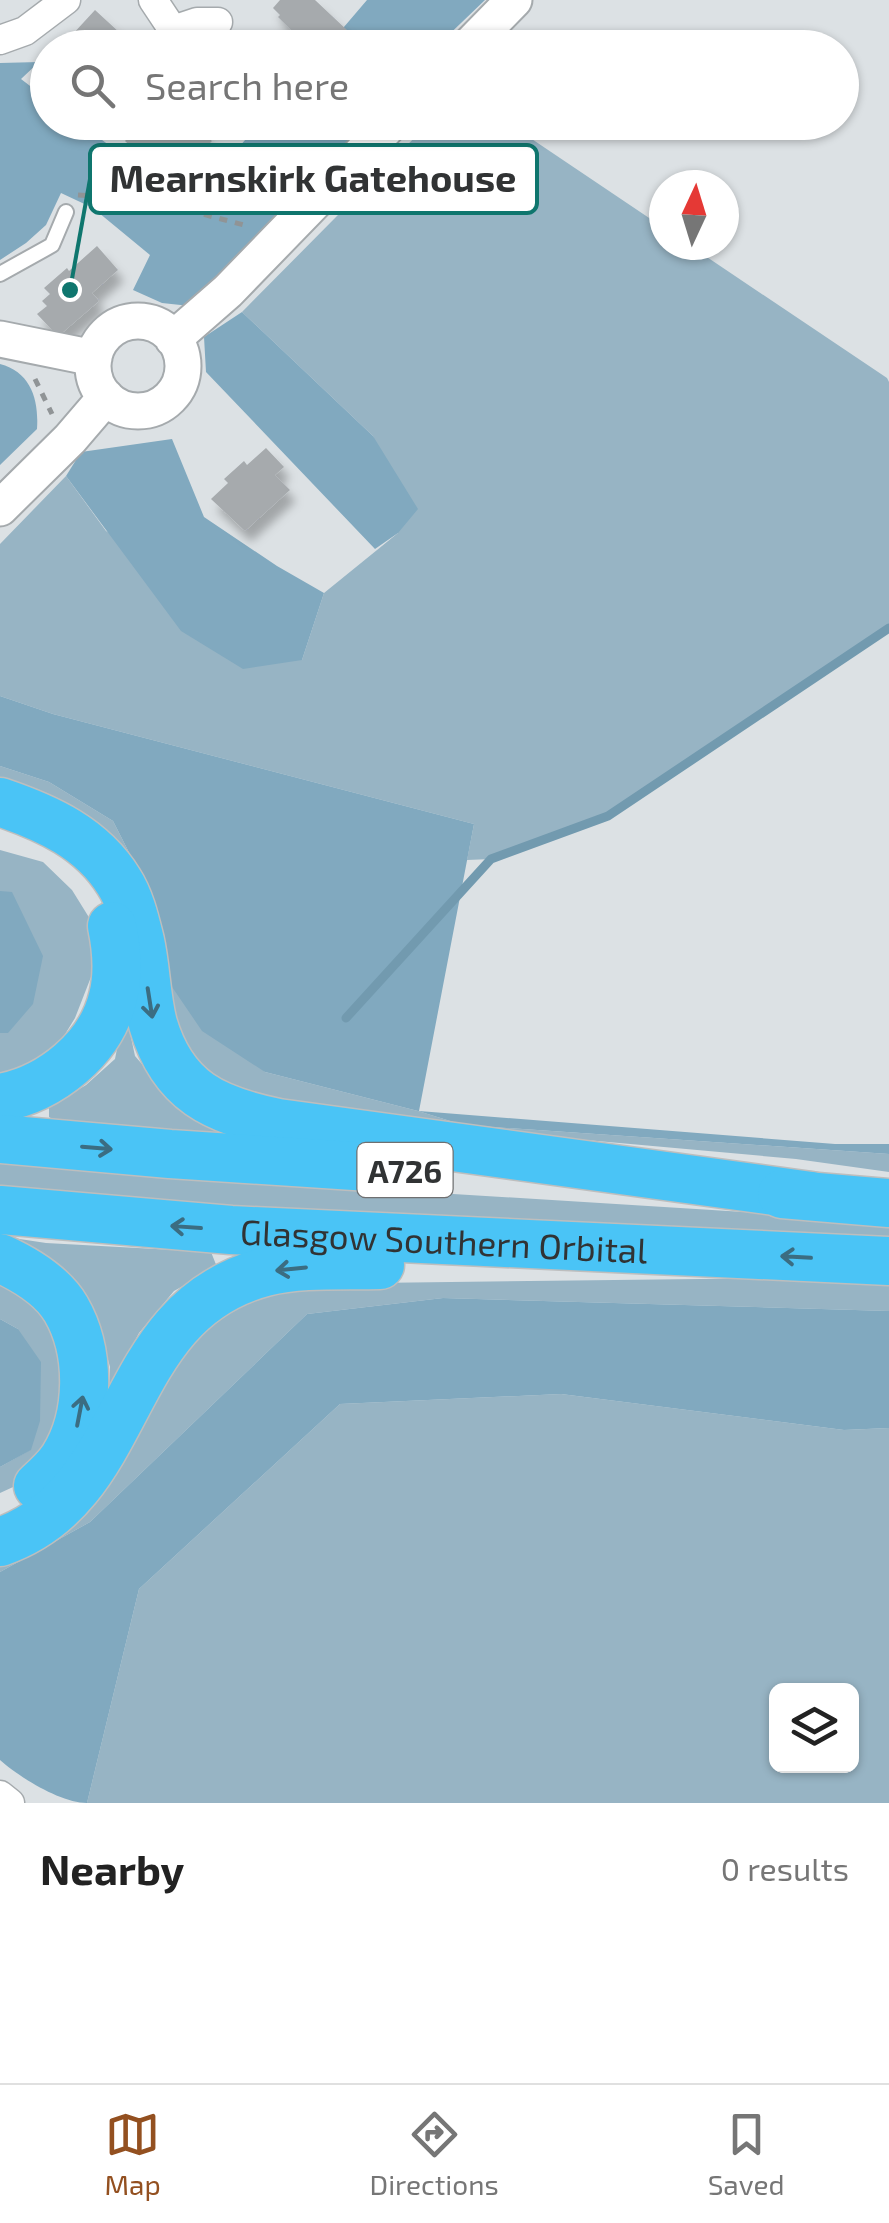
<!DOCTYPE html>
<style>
:root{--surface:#fff;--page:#f6f6f6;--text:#222;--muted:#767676;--line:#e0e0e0;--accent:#935020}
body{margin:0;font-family:"Exo 2",sans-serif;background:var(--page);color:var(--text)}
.controls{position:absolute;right:30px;bottom:30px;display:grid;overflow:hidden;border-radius:15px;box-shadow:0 2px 8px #0004}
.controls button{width:90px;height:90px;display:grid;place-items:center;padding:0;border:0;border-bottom:2px solid var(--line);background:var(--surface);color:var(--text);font:50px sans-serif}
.compass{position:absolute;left:649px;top:170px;width:90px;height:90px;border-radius:50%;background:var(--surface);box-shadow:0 2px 8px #0004;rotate:4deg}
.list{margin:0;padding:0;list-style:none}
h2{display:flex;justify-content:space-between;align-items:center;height:130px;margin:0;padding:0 40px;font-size:42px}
h2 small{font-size:32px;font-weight:400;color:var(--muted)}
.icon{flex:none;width:55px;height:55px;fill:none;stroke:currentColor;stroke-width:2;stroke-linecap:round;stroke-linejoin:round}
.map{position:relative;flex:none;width:889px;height:1803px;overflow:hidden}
.search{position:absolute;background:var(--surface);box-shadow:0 2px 8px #0004;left:30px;right:30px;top:30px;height:110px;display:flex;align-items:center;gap:25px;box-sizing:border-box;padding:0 35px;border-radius:55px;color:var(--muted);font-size:38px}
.sheet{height:280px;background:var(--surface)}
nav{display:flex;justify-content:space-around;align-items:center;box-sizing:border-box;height:140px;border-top:2px solid var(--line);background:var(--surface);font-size:28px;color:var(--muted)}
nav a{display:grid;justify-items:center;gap:5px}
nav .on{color:var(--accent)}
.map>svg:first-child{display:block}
</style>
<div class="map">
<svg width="889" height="1803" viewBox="0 0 889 1803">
<defs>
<filter id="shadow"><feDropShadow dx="6" dy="11" stdDeviation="5" flood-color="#0004"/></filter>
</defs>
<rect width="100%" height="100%" fill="#dce1e4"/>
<path fill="#97b4c4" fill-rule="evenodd" d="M429 123H508L664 228V245H689L887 378 889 382V628L608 816 491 859 467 860 474 824 53 714 0 696V544L66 476 106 531 302 660 324 593 398 533 373 436 242 312Z
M0 766 49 782 113 821 142 878 265 1072 418 1111 463 1125 889 1154V1172L796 1159 463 1129 244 1096 187 1057 140 893 0 790Z
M0 850 43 862 72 890 90 919 96 955 91 977 75 1018 56 1049 0 1082Z
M125 1009 135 1056 153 1077 206 1125 231 1136 54 1120 49 1117V1107L86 1085 115 1059Z
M0 1161 179 1177 859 1219 889 1222V1241L322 1214 0 1191Z
M0 1236 46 1243 211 1252 217 1267 174 1291 139 1333 109 1390 110 1367 96 1315 56 1267Z
M779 1278 889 1285V1311L443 1298 307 1314 90 1522 0 1572V1552L179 1342 269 1287 372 1283Z
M0 1281 53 1318 71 1406 24 1482 0 1493V1467L30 1450 18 1329 0 1319Z
M561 1394 844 1430 889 1428V1803H87L139 1589 340 1404ZM776 1690H852V1766H776Z"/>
<path fill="#81a9bf" d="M367 0H485L436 47 326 48Z
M39 62 21 79 47 99 48 122 79 123 189 204 260 123H365L190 306 162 303 133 290 150 255 93 208 61 193 46 225 26 243 0 260V63Z
M242 312 373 436 418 509 398 533 375 549 206 372 204 337Z
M0 364C31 372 39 400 37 429L0 465Z
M172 439 204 517 277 566 324 593 302 660 243 669 181 631 66 476 81 452Z
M0 696 53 714 474 824 419 1111 835 1144H889V1154L463 1125 418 1111 265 1072 202 1031 168 981 142 878 113 821 49 782 0 766Z
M0 891 12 892 43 956 33 1004 8 1033H0Z
M443 1298 889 1311V1428L844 1430 561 1394 340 1404 139 1589 87 1803C61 1803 19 1777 0 1760V1572L90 1522 307 1314Z
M0 1319 18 1329 41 1362 40 1421 31 1450 0 1467Z"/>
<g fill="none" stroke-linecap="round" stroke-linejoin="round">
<path stroke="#729aaf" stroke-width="9" d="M346 1018 491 859 608 816 889 628"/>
</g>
<path fill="#a6aaad" filter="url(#shadow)" d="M280 0H315L348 31 333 48H283L295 34 278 17 280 15 273 8Z
M95 10 120 33 109 44 113 48H60Z
M142 122H148L165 138 175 127 178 131 186 122H192L212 141 175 180 149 155 145 160 125 141Z
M97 246 118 270 92 293 99 301 62 333 52 330 37 314 47 306 42 301 50 294 44 288 67 268 69 271Z
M266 448 284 467 275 475 290 490 245 531 211 499 228 483 224 479 244 461 247 465Z"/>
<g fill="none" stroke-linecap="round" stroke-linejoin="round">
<defs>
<path id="service" d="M0 274 52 245 66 212"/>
<path id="minor" d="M153 0 173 30 164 48
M173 30 197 22H218
M0 40 25 31 66 0
M0 1795 10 1803"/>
<path id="tertiary" d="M467 48 514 0
M93 366a45 45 0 1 1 90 0a45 45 0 1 1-90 0Z
M0 339 94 358
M173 339 228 291 392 122
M0 508 70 439 106 397"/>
<g id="trunk">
<path d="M0 802C47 818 92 838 119 882 130 899 135 921 140 941 146 968 146 997 153 1024 173 1092 215 1110 278 1123L811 1196"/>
<path d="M0 1098C50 1089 101 1049 113 997 119 973 117 950 112 926"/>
<path d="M0 1139 170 1154 400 1169"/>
<path d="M782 1194 889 1203"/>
<path id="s1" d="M0 1210 231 1230 889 1261"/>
<path d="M0 1258C24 1269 52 1285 66 1309 91 1352 90 1416 64 1458 57 1469 47 1478 38 1486"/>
<path d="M0 1542C140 1493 112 1312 265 1272 301 1263 343 1266 380 1265"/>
</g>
</defs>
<use href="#service" stroke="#a5aaad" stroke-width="18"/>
<use href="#minor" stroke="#a5aaad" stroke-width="31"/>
<use href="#tertiary" stroke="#a5aaad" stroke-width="39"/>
<use href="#trunk" stroke="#bdbebe" stroke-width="51"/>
<path stroke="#909496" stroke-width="5" stroke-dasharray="8 8" stroke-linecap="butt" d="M78 195 149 200 248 226
M35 379 52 414"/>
<use href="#service" stroke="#fff" stroke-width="14"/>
<use href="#minor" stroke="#fff" stroke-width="28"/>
<use href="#tertiary" stroke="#fff" stroke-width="35"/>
<use href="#trunk" stroke="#4ac4f6" stroke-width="48"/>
</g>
<defs><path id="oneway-shaft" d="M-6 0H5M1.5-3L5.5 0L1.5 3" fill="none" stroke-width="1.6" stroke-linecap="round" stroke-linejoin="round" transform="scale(2.5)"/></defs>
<g stroke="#3b6d82">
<use href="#oneway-shaft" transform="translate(150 1003) rotate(81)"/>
<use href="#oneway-shaft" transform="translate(97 1148) rotate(5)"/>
<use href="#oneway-shaft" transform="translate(186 1227) rotate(-176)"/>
<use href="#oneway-shaft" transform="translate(796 1257) rotate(-177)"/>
<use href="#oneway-shaft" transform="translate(291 1269) rotate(174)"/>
<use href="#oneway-shaft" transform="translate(80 1411) rotate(-79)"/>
</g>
<g text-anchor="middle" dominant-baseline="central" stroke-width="10" stroke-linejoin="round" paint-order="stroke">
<rect fill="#fff" stroke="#6f7071" stroke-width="2.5" x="357.5" y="1143" width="95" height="54" rx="8"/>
<g font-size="32" font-weight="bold" fill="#313334">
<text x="405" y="1170">A726</text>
</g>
<g font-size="35" fill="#313334" stroke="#fff">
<text stroke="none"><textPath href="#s1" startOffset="445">Glasgow Southern Orbital</textPath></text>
</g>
</g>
<path fill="none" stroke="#0f766e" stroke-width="4" d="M70 290L90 179"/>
<circle fill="#0f766e" stroke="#fff" stroke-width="4" cx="70" cy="290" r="10"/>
<rect fill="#fff" stroke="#0f766e" stroke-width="4" x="90" y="145" width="447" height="68" rx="10"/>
<g font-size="38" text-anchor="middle" font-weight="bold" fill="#313334">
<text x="313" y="192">Mearnskirk Gatehouse</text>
</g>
</svg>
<div class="controls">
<button><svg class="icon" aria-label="layers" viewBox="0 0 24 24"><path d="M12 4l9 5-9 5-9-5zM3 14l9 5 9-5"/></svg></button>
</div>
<svg class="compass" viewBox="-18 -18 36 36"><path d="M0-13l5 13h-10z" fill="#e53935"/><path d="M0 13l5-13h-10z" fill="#767676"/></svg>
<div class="search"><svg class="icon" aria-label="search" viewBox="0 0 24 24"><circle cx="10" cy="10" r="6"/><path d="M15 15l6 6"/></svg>Search here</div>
</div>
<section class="sheet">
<h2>Nearby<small>0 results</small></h2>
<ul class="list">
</ul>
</section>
<nav>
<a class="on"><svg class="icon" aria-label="map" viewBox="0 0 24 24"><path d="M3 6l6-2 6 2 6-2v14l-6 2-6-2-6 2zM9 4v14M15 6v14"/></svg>Map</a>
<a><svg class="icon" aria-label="directions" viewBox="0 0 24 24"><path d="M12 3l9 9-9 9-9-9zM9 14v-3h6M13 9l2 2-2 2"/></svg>Directions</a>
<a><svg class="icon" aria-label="saved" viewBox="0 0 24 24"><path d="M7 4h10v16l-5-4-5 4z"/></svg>Saved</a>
</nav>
